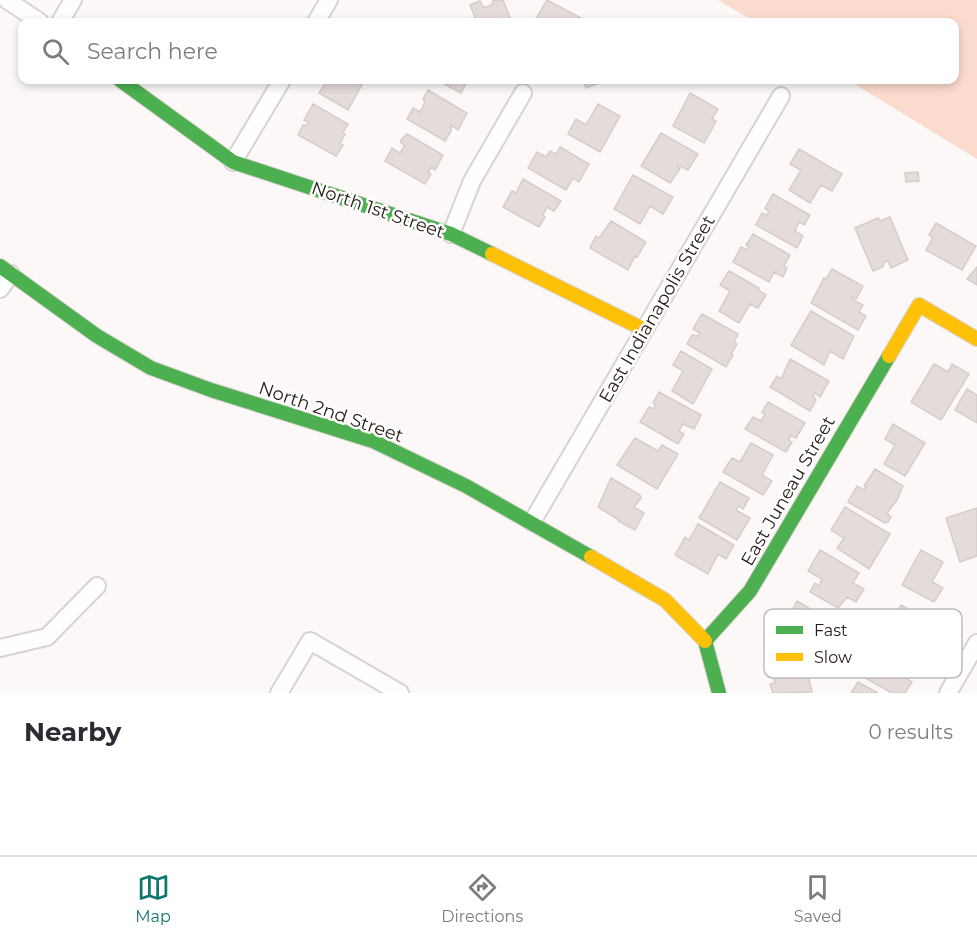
<!DOCTYPE html>
<style>
:root{--surface:#fff;--page:#f7f7f7;--text:#2b2b33;--muted:#7c7c81;--line:#e1e1e2;--accent:#0f766e}
body{margin:0;font-family:Montserrat,sans-serif;background:var(--page);color:var(--text)}
.list{margin:0;padding:0;list-style:none}
h2{display:flex;justify-content:space-between;align-items:center;height:78px;margin:0;padding:0 24px;font-size:26px}
h2 small{font-size:20px;font-weight:400;color:var(--muted)}
.icon{flex:none;width:33px;height:33px;fill:none;stroke:currentColor;stroke-width:2;stroke-linecap:round;stroke-linejoin:round}
.map{position:relative;flex:none;width:977px;height:693px;overflow:hidden}
.search{position:absolute;background:var(--surface);box-shadow:0 3px 9px #0003;left:18px;right:18px;top:18px;height:66px;display:flex;align-items:center;gap:15px;box-sizing:border-box;padding:0 21px;border-radius:12px;color:var(--muted);font-size:22px}
.sheet{height:162px;background:var(--surface)}
nav{display:flex;justify-content:space-around;align-items:center;box-sizing:border-box;height:84px;border-top:2px solid var(--line);background:var(--surface);font-size:16px;color:var(--muted)}
nav a{display:grid;justify-items:center;gap:3px}
nav .on{color:var(--accent)}
.map>svg:first-child{display:block}
</style>
<div class="map">
<svg width="977" height="693" viewBox="0 0 977 693">
<rect width="100%" height="100%" fill="#fcf8f7"/>
<path fill="#fbdbcd" d="M718 0H977V159L848 80H954V22H755Z"/>
<path fill="#e5dcd9" stroke="#d6cdca" stroke-width="1.5" d="M493 0H503L512 22H477L470 5 480 1 483 7H486L492 5Z
M547 0 581 18 578 22H534Z
M327 80H361L364 81 348 110 319 93Z
M437 80H468L461 93Z
M583 80H607L586 88Z
M428 90 467 113 458 130 451 125V131L445 141 407 119 413 108 420 112 425 102 423 99Z
M690 93 718 109 712 119 716 121 712 129 704 143 673 126Z
M313 104 348 124 343 133 345 134 340 143 343 145 336 156 298 135 303 125H307L309 122 304 120Z
M598 104 620 116 600 152 568 134 576 119 586 125Z
M661 133 698 154 688 170 678 165 677 167 680 169 670 183 641 166Z
M407 134 443 155 435 170 431 167 428 172 431 174 425 184 385 161 392 148 400 153 405 145 401 143V140Z
M560 147 589 164 579 182 573 178 566 190 528 168 537 152 546 157 550 151 556 154Z
M799 149 842 174 832 191 821 185 810 203 789 190 801 170 790 164Z
M918 172 919 181 906 182 905 173Z
M633 175 673 197 663 214 650 206 640 224 614 209Z
M523 179 561 201 554 211 547 207 543 215 545 217 539 227 503 207 512 191 516 193Z
M773 194 810 215 804 225 799 222 795 231 803 236 797 248 756 225 762 213 767 215 769 212 765 208Z
M890 217 908 260 891 268 888 261 884 262 883 267 873 271 855 228 878 218 880 221Z
M611 221 646 242 637 257 635 256 628 270 590 248 596 236 599 238Z
M936 223 976 246 962 270 926 250 933 238 929 235Z
M753 234 790 255 784 266 787 268 783 277 774 272 769 282 733 262 741 247 747 250 749 247 746 245Z
M977 267V285L967 279Z
M832 269 863 286 856 299 852 297 851 299 863 305 859 312 866 316 858 330 811 303 824 278 826 279Z
M729 271 759 288 758 290 766 295 758 308 750 304 739 323 719 311 730 291 720 285Z
M811 311 854 336 843 359 830 351 824 365 791 345Z
M702 314 738 334 734 342 737 344 731 354 733 355 726 367 687 344 692 335 698 336 700 333 693 329Z
M681 351 712 369 693 404 672 391 683 371 673 365Z
M790 359 829 381 820 397 815 393 813 396 816 400 810 411 770 387 777 376 781 379Z
M934 364 948 372 952 364 969 374 941 420 911 402Z
M967 389 977 395V423L955 410Z
M659 392 701 415 694 429 683 424 679 431 684 434 678 444 640 422 649 407 654 409 655 405 653 403Z
M768 402 805 423 796 438 790 435 789 441 792 442 786 452 745 429 753 417 761 421 765 414 762 412Z
M893 424 925 443 905 476 884 464 895 445 885 439Z
M635 438 658 451 662 445 678 454 657 489 617 465Z
M751 443 773 455 762 475 772 481 763 495 723 472 732 458 740 462Z
M875 469 903 486 897 500 887 513 891 517 888 522 885 523 848 502 857 486 864 490 866 487 864 486Z
M611 478 640 495 641 498 634 507 644 513 635 530 618 521 619 520 598 507Z
M720 482 749 498 743 509 739 506 736 510 750 518 737 540 699 518Z
M845 507 890 534 869 569 837 548 844 538 831 530Z
M977 508V556L960 562 946 518Z
M698 524 734 545 726 559 718 554 708 574 675 555 685 537 689 540Z
M820 550 859 573 853 583 864 589 856 602 847 597 838 608 810 592 815 583 819 586 822 579 808 571Z
M921 550 943 562 932 582 943 588 934 602 902 585Z
M797 601 822 616 817 625 825 629V634L813 650 776 628 786 610H792Z
M901 605 937 625 930 637 928 636 927 638 931 640 922 655 885 634Z
M877 640 903 654 900 659 906 663 901 672 899 671 898 674 912 682 905 693H892L863 677 867 669 862 667Z
M804 659 812 692 773 693 770 684 775 683 770 666Z
M858 682 878 693H851Z"/>
<g fill="none" stroke-linecap="round" stroke-linejoin="round">
<defs>
<path id="street" d="M7 0 40 22
M60 22 73 0
M316 22 329 0
M233 162 282 80
M451 234 472 181 523 93
M0 289 11 274
M532 522 781 96
M0 648 47 637 97 586
M279 693 310 641 400 693
M948 693 977 643"/>
<path id="fast" d="M120 80 233 162 451 234 492 254
M0 266 97 336 151 368 211 390 373 441 466 486 591 557
M719 693 705 641 750 591 889 356"/>
<path id="slow" d="M492 254 645 330
M889 356 919 305 977 339
M591 557 665 600 705 641"/>
</defs>
<use href="#street" stroke="#dad2ce" stroke-width="20"/>
<use href="#fast" stroke="#dad2ce" stroke-width="16"/>
<use href="#slow" stroke="#dad2ce" stroke-width="16"/>
<use href="#street" stroke="#fffefe" stroke-width="16"/>
<use href="#fast" stroke="#4caf50" stroke-width="14"/>
<use href="#slow" stroke="#ffc107" stroke-width="14"/>
</g>
<g text-anchor="middle" dominant-baseline="central" stroke-width="5" stroke-linejoin="round" paint-order="stroke">
<g font-size="18" fill="#271b15" stroke="#fff">
<text transform="translate(378 210) rotate(19)">North 1st Street</text>
<text transform="translate(657 309) rotate(-60)">East Indianapolis Street</text>
<text transform="translate(331 412) rotate(19)">North 2nd Street</text>
<text transform="translate(788 491) rotate(-60)">East Juneau Street</text>
</g>
</g>
<rect x="764" y="609" width="198" height="69" rx="9" fill="#fff" stroke="#bebbb9" stroke-width="1.5"/>
<rect x="776" y="626" width="27" height="8" fill="#4caf50"/>
<rect x="776" y="653" width="27" height="8" fill="#ffc107"/>
<g font-size="16" fill="#271b15">
<text x="814" y="636">Fast</text>
<text x="814" y="663">Slow</text>
</g>
</svg>
<div class="search"><svg class="icon" aria-label="search" viewBox="0 0 24 24"><circle cx="10" cy="10" r="6"/><path d="M15 15l6 6"/></svg>Search here</div>
</div>
<section class="sheet">
<h2>Nearby<small>0 results</small></h2>
<ul class="list">
</ul>
</section>
<nav>
<a class="on"><svg class="icon" aria-label="map" viewBox="0 0 24 24"><path d="M3 6l6-2 6 2 6-2v14l-6 2-6-2-6 2zM9 4v14M15 6v14"/></svg>Map</a>
<a><svg class="icon" aria-label="directions" viewBox="0 0 24 24"><path d="M12 3l9 9-9 9-9-9zM9 14v-3h6M13 9l2 2-2 2"/></svg>Directions</a>
<a><svg class="icon" aria-label="saved" viewBox="0 0 24 24"><path d="M7 4h10v16l-5-4-5 4z"/></svg>Saved</a>
</nav>
